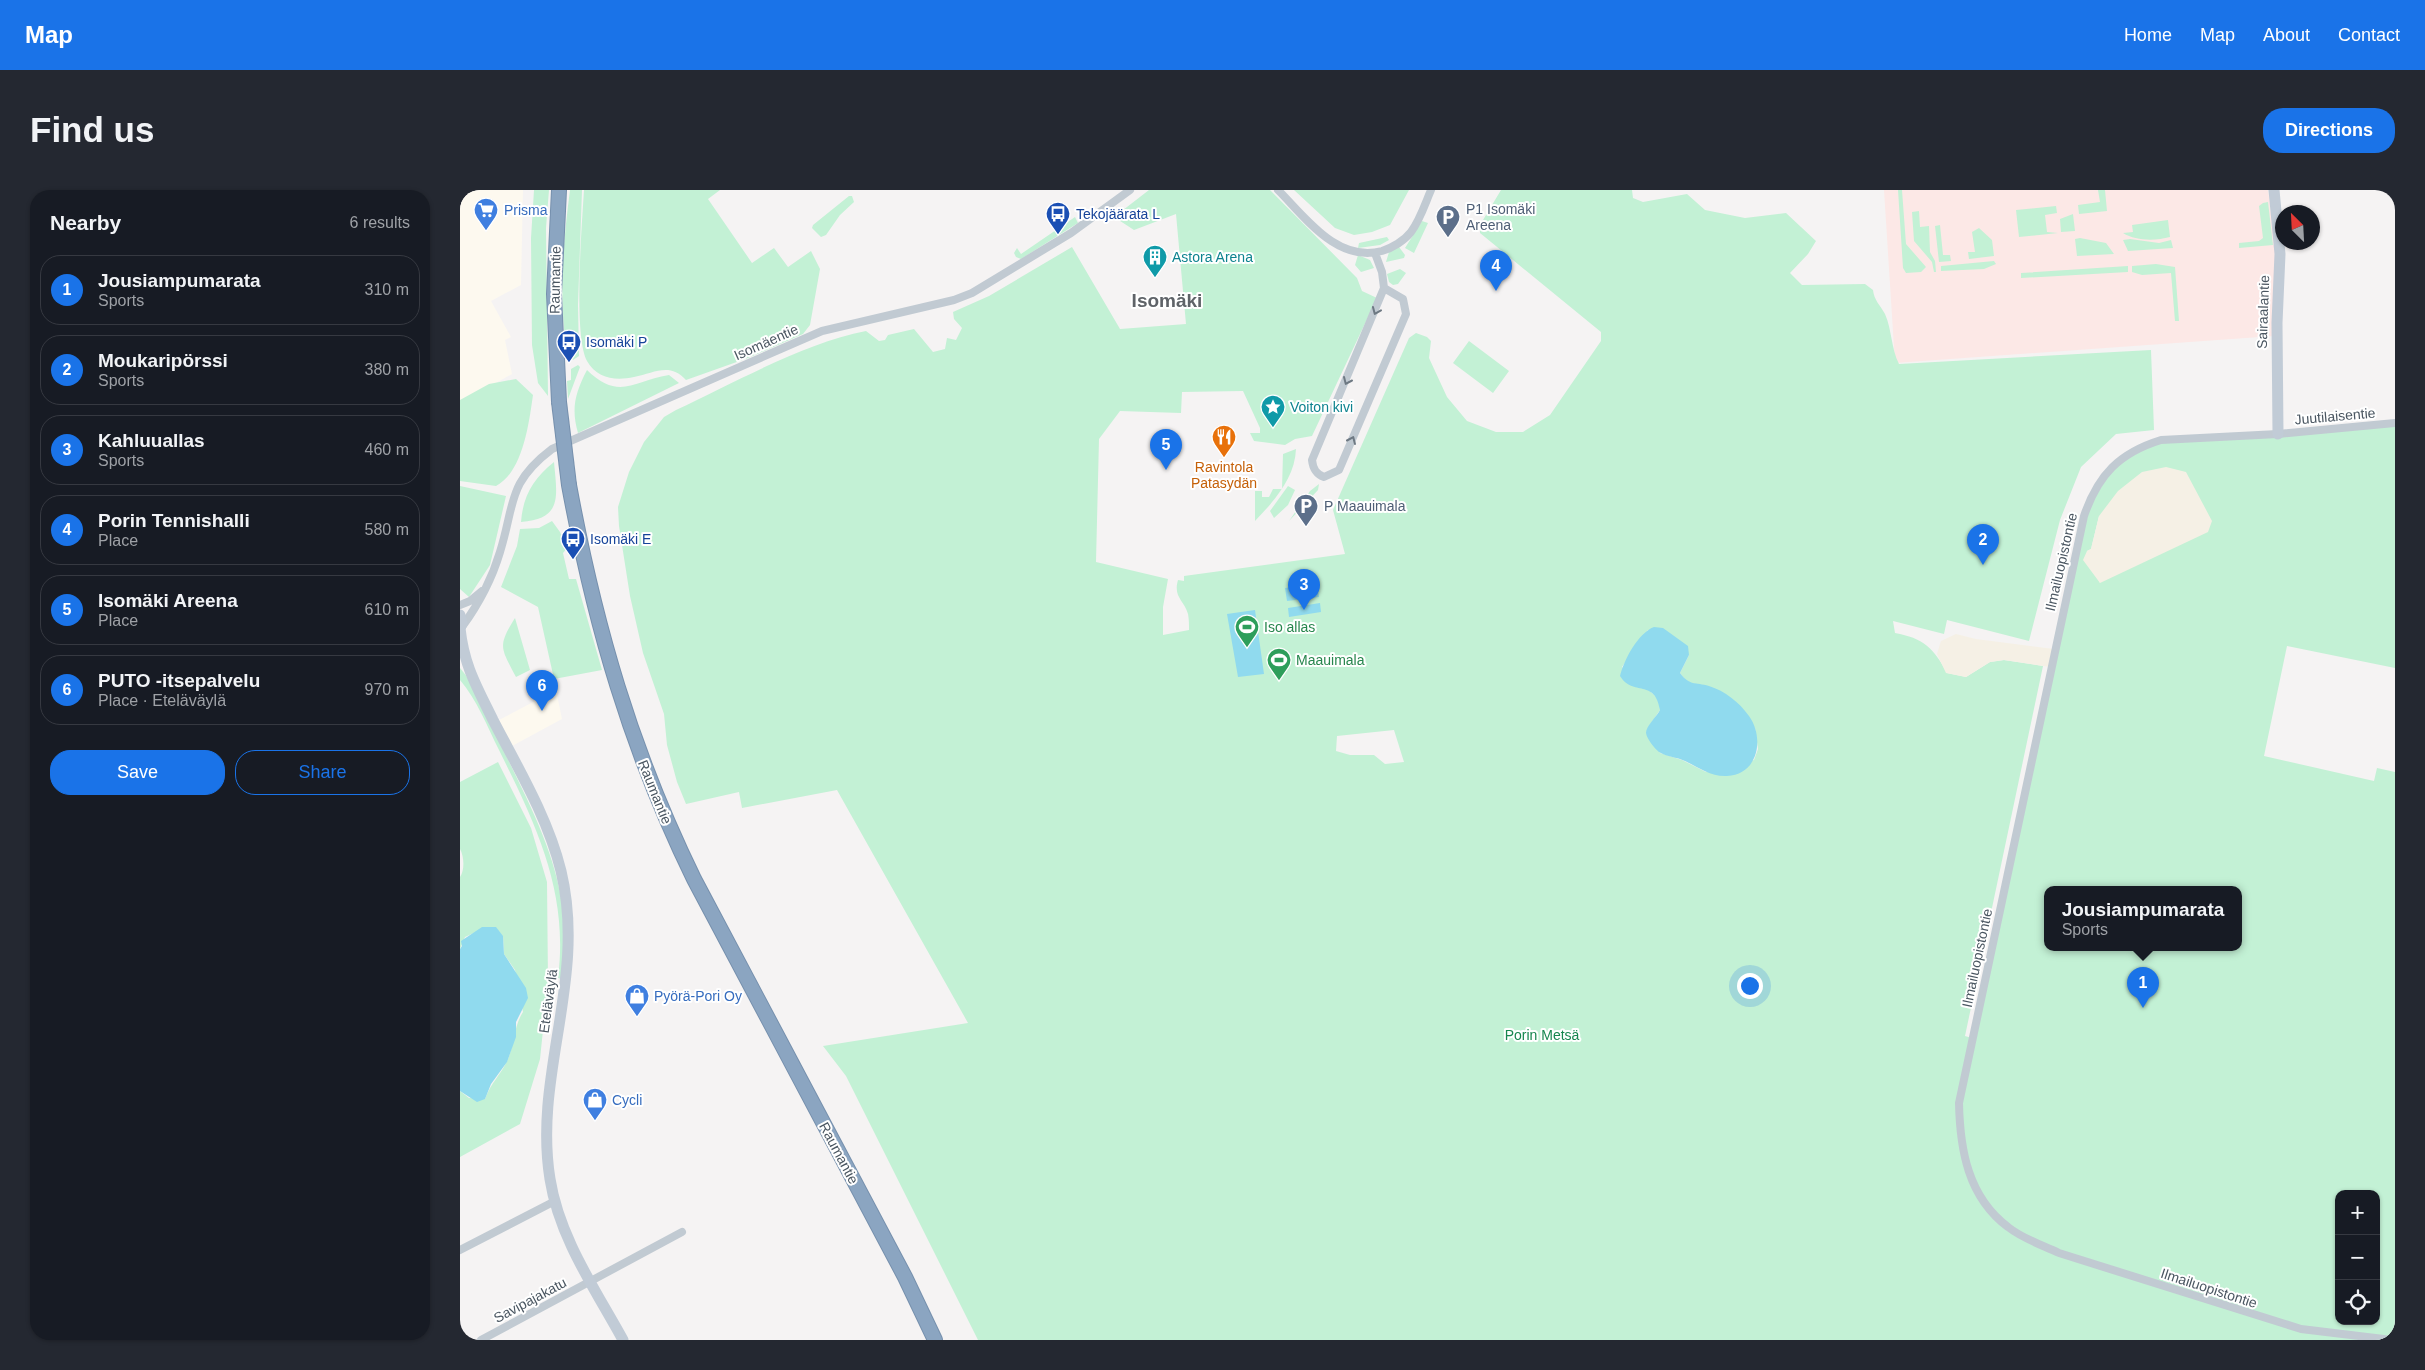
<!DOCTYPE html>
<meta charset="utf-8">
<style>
:root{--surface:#171b24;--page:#242831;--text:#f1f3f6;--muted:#9ea1a6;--line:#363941;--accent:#1a73e8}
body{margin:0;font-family:Helvetica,sans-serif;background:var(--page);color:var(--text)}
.controls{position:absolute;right:15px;bottom:15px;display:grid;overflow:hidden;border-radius:10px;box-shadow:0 1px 4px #0004}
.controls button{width:45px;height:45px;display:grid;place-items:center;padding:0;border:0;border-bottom:1px solid var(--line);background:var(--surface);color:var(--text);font:25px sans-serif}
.compass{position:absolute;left:1815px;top:15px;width:45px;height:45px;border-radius:50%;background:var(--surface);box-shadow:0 1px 4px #0004;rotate:336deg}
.you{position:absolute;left:1289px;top:795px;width:18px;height:18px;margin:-12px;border:4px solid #fff;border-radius:50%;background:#1a73e8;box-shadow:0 0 0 8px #1a73e833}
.badge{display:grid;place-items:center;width:32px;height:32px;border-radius:50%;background:var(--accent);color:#fff;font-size:16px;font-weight:700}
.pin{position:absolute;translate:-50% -41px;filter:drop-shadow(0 1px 2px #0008)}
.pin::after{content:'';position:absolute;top:26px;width:18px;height:15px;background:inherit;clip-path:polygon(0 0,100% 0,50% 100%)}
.popup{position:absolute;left:1584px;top:696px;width:198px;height:65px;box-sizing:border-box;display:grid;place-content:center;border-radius:10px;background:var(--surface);filter:drop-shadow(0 1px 4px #0005);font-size:16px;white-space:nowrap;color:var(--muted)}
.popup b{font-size:19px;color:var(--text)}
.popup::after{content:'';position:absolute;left:50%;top:100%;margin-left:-10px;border:10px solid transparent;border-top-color:var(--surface)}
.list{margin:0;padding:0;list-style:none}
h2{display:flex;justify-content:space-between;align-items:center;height:65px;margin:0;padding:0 20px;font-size:21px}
h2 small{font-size:16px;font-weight:400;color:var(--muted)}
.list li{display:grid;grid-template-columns:32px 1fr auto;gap:15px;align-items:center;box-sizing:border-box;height:70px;margin:0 10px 10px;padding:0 10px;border:1px solid var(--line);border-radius:20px}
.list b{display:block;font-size:19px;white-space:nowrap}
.list p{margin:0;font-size:16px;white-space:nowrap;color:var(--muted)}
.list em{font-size:16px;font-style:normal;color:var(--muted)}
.actions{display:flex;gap:10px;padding:15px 20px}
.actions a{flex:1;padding:11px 0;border:1px solid var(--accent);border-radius:20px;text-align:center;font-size:18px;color:var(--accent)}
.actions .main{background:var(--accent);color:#fff}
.icon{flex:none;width:28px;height:28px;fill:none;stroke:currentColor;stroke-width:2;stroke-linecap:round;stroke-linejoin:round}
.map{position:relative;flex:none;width:1935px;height:1150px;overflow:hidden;border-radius:20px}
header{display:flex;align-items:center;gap:30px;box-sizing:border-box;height:70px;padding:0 25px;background:var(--accent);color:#fff}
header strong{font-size:24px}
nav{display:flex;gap:28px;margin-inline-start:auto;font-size:18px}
.intro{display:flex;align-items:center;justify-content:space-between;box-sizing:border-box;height:120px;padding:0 30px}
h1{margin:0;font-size:35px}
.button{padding:12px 22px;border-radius:20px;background:var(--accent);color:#fff;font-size:18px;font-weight:700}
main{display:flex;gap:30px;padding:0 30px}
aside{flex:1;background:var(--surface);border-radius:20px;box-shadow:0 1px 4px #0004}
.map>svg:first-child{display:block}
</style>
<header>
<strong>Map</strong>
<nav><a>Home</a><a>Map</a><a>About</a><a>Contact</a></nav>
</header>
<div class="intro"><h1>Find us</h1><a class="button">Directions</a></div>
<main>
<aside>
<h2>Nearby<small>6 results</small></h2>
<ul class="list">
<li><span class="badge">1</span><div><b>Jousiampumarata</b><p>Sports</p></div><em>310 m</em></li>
<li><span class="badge">2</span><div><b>Moukaripörssi</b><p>Sports</p></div><em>380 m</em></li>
<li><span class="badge">3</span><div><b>Kahluuallas</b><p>Sports</p></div><em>460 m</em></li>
<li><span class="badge">4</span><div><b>Porin Tennishalli</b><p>Place</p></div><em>580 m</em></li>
<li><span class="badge">5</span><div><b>Isomäki Areena</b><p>Place</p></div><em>610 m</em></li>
<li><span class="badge">6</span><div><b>PUTO -itsepalvelu</b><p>Place · Eteläväylä</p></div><em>970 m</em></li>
</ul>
<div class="actions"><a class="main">Save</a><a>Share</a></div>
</aside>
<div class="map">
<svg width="1935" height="1150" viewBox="0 0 1935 1150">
<rect width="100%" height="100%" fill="#f5f3f3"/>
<path fill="#fdf9ef" d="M0 0H63L61 95 31 111 51 147 45 150 52 184 0 213Z
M96 500 102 529 52 556 39 530Z"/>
<path fill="#fce8e6" d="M1424 0H1808L1817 69 1814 146 1435 173Z"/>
<path fill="#c3f1d5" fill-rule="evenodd" d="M74 0H89L86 38 88 206 78 193 72 155 71 48Z
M110 0H122L118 115 119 166 113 170 110 168 109 157H106C99 104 103 53 110 0Z
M124 0H260L248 9 292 73 314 58 328 77 351 61 360 79 350 135 343 144 288 168 226 190C210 172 194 183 174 187 156 191 137 189 127 171 113 145 122 34 124 0Z
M689 0H810L897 88 902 101 917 108 852 246 835 249 825 255 794 251 790 243H800V238L783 201 722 202 721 223 660 221 639 249 636 372 708 389 703 417V445L729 440C729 435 729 429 728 424 724 410 713 407 718 390L724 391V386L885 364 873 320 949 148 956 143 967 147 971 151 969 168 987 207 1007 231 1036 242H1063L1090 225 1141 151V142L1020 43V35L1041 0H1172L1173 8 1183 12 1227 4 1245 20 1285 28 1326 23 1356 51 1348 64 1330 83 1342 95 1405 94 1413 100C1414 110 1420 115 1425 124 1432 140 1431 158 1439 174L1691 160 1694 240 1656 244 1621 277 1600 330 1569 451 1487 430 1484 444 1433 431 1435 443C1463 448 1474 458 1487 483L1506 487 1530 472 1544 470 1583 476 1505 846 1512 848 1625 324 1654 276 1701 250 1935 233V478L1827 456 1804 566 1914 591 1917 578 1935 582V1150H518L386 886 363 856 508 833 377 600 282 618 279 602 226 614 217 592 207 555 204 524 183 463 170 406 159 336 158 317 169 282 184 252 204 227 216 220C274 193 344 153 406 141L419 151 425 150 428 145 454 139 473 162 485 159 487 148 496 150 502 138 494 129 493 122 529 106 612 57 660 139 726 134 716 24 674 40 654 27ZM1639 326 1640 393 1627 361 1631 359ZM1188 440 1229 465 1220 483 1227 492 1235 494 1295 538 1298 559 1294 570 1246 582 1222 570 1200 563 1189 536 1200 520 1199 509 1162 477ZM934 540 944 572 925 574 914 565H890L876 561 877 546ZM1588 699H1778V757H1588ZM1879 1004H1916V1131H1879Z
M834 0H949L930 35 912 42 894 45 875 38Z
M1438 0H1442L1446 54 1466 77 1461 82 1446 83 1443 78Z
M1638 0H1645L1647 21 1619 24 1618 15 1640 12Z
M389 6H392L394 12 380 25 366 45 361 47 352 38 353 35Z
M1808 12 1813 55 1779 58V53L1799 51 1803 48 1799 16 1803 13Z
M1596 16 1597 23 1585 25 1587 42 1598 43 1559 47 1556 20Z
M1459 21 1460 37 1469 36 1470 62 1475 71 1476 82H1474L1472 72 1454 51 1452 22Z
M1613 24 1615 41 1601 42 1600 29Z
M615 27 618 33 561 69 556 67 554 63 557 58 561 64Z
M1708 30 1710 47C1695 51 1676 51 1663 43L1673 42 1672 35Z
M962 31 968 33 954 63 945 58Z
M1480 35 1483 65H1490L1491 71 1479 72 1475 36Z
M1519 38 1532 50 1534 66 1509 69 1508 62H1515L1512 42Z
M927 47 929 50 920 55 898 58 899 53Z
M1620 48 1646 53 1654 64 1617 66 1615 49Z
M1670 49 1699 53 1711 50 1713 58 1668 61 1663 50Z
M939 57 945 65 944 68 926 72 929 62Z
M898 65 910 70 914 78 901 82 895 75Z
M1534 71 1536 74 1524 79 1481 81V76Z
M1696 74 1715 77 1719 131H1715L1711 83 1682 85 1672 82V76Z
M1668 76V82L1561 88V83Z
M940 79 946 83 938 94 933 95 929 92 927 84Z
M1009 151 1049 181 1033 203 993 173Z
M118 175 120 177 108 209 107 191 111 190V179Z
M127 180C159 211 173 191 209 185L219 193 118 243C111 219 115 203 127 180Z
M56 189 73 205C69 233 63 282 36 296L0 291V210L29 194Z
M836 259C835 288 814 311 795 331V301H802V307H809L813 299H822L823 264Z
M94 272C97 306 103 329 61 332 63 306 73 289 94 272Z
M859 294 858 300 829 331 850 301Z
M0 296 46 306 30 375 9 407 0 399Z
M828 296 835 300 828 315 814 328 810 321Z
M92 331 100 342 104 351 108 350 109 356 103 363 109 389H116L142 480 94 489 78 417 41 397 57 356 60 339 79 338Z
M55 428 70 480 56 487C41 458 37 457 55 428Z
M0 478C17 497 26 526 38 549 64 604 95 658 103 720 105 743 103 766 102 789L98 788C109 702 76 635 39 560 27 536 17 510 0 490Z
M38 572 71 638 87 692 88 792 80 869 60 934 0 967V901L9 908 25 909C32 891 40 886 47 871 55 855 53 837 63 822L55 780 44 764 43 746 18 741 5 747 0 759V687C5 680 4 666 0 659V592Z"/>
<path fill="#f5f0e5" d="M1706 277 1726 282 1752 331 1748 342 1640 393 1623 370 1627 361 1631 359 1639 326 1658 301 1682 282Z
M1496 444 1516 449 1594 459 1590 477 1544 470 1530 472 1506 487 1486 483 1477 464 1481 451Z"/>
<path fill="#90daee" d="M857 394 859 407 827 411 825 398Z
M860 413 861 422 829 427 828 418Z
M795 420 804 484 778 487 767 424Z
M1194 437 1203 438 1228 456 1229 465 1220 483C1230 496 1235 492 1249 496 1265 501 1279 512 1289 526 1305 548 1298 585 1267 586 1249 587 1236 575 1220 569 1214 567 1205 566 1199 562 1194 558 1187 549 1186 543 1186 536 1197 526 1200 520 1195 488 1173 507 1160 486 1164 470 1178 443 1194 437Z
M22 737H36L43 746 44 764 66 798 68 808 56 832V847L47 872 31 894 25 909 17 912 0 901V759L2 756 1 751Z"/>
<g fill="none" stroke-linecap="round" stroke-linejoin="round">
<defs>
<path id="highway" d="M99 212 94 104 99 0
M109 295C135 436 171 560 234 689L445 1087 475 1150"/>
</defs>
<use href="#highway" stroke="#7690ad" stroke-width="16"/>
<path stroke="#c1cad2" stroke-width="8" d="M818 0C846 28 877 73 922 61 932 58 944 51 951 42 960 30 965 14 971 0
M915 63 922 82 924 98 852 270C853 279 856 284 864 287L879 280 946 124 943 109 924 98
M0 415 10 411 22 401
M2 437C18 415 32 389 40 362 55 314 47 293 92 259L362 141 494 110 512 103 611 43 670 0
M0 1060 95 1011
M21 1150 222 1042
M1932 1150 1841 1139 1599 1063C1582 1055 1563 1049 1548 1037 1508 1007 1500 960 1499 913L1624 326C1638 285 1659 263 1701 250L1818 244 1935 233"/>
<path stroke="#c1cbd6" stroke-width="11" d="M1814 0 1820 64 1817 133 1818 244
M0 425 2 433 0 439
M0 438C4 476 17 497 33 530 58 578 88 628 101 681 127 789 73 885 90 989 99 1047 135 1099 163 1150"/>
<use href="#highway" stroke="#8ba5c1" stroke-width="14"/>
<defs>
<path id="highway-bridge" d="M99 212 109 295"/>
</defs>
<use href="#highway-bridge" stroke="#7690ad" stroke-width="16" stroke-linecap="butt"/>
<use href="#highway-bridge" stroke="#8ba5c1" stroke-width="14"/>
</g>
<defs><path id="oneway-chevron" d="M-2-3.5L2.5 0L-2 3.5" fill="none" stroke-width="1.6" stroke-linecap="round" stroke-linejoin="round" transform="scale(1.25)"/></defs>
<g stroke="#6e7983">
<use href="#oneway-chevron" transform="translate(916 121) rotate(113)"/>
<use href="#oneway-chevron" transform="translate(887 191) rotate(114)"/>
<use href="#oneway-chevron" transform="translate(892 250) rotate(-66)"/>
</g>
<defs>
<symbol id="supermarket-pin" viewBox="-11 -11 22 30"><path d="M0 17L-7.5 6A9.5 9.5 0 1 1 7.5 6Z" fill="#3f7fe0" stroke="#fff"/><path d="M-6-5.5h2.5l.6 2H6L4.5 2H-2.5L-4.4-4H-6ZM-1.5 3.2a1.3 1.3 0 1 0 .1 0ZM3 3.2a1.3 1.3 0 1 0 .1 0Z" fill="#fff"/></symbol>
<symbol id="bus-pin" viewBox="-11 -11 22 30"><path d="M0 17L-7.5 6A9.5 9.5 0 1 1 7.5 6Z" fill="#1a4fb4" stroke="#fff"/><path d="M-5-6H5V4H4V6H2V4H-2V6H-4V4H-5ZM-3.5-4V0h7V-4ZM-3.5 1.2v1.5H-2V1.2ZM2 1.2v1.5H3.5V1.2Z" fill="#fff"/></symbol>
<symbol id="parking-pin" viewBox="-11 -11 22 30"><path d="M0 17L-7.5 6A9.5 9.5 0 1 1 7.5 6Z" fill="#5c6f8a" stroke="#fff"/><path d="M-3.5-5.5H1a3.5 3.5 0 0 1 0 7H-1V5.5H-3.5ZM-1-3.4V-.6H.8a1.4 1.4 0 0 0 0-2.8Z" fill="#fff"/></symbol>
<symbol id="building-pin" viewBox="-11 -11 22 30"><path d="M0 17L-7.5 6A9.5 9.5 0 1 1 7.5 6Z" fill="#0f9aa8" stroke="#fff"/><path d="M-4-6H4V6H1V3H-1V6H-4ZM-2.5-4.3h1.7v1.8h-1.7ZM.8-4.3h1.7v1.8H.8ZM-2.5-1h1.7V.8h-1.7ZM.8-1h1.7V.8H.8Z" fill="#fff"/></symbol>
<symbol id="sight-pin" viewBox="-11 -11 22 30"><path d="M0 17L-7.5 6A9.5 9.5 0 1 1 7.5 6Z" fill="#0f9aa8" stroke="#fff"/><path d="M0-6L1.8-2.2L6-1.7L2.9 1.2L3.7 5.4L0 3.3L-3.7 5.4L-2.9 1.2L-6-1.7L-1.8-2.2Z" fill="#fff"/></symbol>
<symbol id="restaurant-pin" viewBox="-11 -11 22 30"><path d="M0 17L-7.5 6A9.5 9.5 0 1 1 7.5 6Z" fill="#e8710a" stroke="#fff"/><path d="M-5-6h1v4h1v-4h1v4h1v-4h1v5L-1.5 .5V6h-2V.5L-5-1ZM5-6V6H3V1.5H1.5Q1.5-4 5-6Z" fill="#fff"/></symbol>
<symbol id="stadium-pin" viewBox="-11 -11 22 30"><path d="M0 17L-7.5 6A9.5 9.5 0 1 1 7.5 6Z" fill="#2e9e5b" stroke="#fff"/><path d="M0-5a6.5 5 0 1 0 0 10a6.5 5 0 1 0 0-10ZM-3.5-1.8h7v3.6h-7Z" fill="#fff"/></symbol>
<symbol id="shop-pin" viewBox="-11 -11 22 30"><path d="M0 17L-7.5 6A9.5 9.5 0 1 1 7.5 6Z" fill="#3f7fe0" stroke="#fff"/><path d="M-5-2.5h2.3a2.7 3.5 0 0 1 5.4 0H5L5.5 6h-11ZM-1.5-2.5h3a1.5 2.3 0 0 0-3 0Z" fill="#fff"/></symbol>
</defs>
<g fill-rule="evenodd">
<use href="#supermarket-pin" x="12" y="6" width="28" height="38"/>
<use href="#bus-pin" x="584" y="10" width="28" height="38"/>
<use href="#parking-pin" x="974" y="13" width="28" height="38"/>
<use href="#building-pin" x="681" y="53" width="28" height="38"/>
<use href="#bus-pin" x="95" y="138" width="28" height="38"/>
<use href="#sight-pin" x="799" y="203" width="28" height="38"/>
<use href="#restaurant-pin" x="750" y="233" width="28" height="38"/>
<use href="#parking-pin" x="832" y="302" width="28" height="38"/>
<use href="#bus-pin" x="99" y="335" width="28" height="38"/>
<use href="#stadium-pin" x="773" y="423" width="28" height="38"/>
<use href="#stadium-pin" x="805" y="456" width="28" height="38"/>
<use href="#shop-pin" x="163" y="792" width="28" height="38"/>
<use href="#shop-pin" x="121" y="896" width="28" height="38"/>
</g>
<g text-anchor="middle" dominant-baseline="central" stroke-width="4" stroke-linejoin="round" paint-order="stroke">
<g font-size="14" fill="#4e5e75" stroke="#fff" text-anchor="start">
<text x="1006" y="19">P1 Isomäki<tspan x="1006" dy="16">Areena</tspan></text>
<text x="864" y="316">P Maauimala</text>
</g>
<g font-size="14" fill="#366cbe" stroke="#fff" text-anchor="start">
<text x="44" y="20">Prisma</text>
<text x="194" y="806">Pyörä-Pori Oy</text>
<text x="152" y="910">Cycli</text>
</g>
<g font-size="14" fill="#164399" stroke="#fff" text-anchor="start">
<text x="616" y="24">Tekojäärata L</text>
<text x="126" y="152">Isomäki P</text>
<text x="130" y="349">Isomäki E</text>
</g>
<g font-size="14" fill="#0d838f" stroke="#fff" text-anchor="start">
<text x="712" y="67">Astora Arena</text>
<text x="830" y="217">Voiton kivi</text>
</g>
<g font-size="14" fill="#4a5661" stroke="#fff">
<text transform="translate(95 90) rotate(-89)">Raumantie</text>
<text transform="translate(1803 122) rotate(-88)">Sairaalantie</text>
<text transform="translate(306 152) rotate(-24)">Isomäentie</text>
<text transform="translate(1875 226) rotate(-5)">Juutilaisentie</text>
<text transform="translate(1601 372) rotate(-77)">Ilmailuopistontie</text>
<text transform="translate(195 602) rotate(68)">Raumantie</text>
<text transform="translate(1517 768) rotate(-78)">Ilmailuopistontie</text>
<text transform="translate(88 811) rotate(-82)">Eteläväylä</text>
<text transform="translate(379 963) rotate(62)">Raumantie</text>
<text transform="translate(1749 1098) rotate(18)">Ilmailuopistontie</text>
<text transform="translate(70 1110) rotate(-28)">Savipajakatu</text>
</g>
<g font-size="14" fill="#c56008" stroke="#fff">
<text x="764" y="277">Ravintola<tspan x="764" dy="16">Patasydän</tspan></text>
</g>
<g font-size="14" fill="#27864d" stroke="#fff" text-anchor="start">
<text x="804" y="437">Iso allas</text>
<text x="836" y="470">Maauimala</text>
</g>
<g font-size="14" fill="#17864f" stroke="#fff">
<text x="1082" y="845">Porin Metsä</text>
</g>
<g font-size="19" font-weight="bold" fill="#5f6368" stroke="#fff">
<text x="707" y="110">Isomäki</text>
</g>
</g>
</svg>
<div class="controls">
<button>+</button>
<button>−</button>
<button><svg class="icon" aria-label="locate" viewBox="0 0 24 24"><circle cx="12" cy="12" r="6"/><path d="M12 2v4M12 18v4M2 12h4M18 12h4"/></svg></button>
</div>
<svg class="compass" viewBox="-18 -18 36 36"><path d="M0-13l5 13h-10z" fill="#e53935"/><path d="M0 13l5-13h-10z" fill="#9ea1a6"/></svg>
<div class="you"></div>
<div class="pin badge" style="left:1683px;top:818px">1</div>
<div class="popup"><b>Jousiampumarata</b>Sports</div>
<div class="pin badge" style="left:1523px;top:375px">2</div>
<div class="pin badge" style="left:844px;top:420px">3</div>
<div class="pin badge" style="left:1036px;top:101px">4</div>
<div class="pin badge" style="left:706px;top:280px">5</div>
<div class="pin badge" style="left:82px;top:521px">6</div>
</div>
</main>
